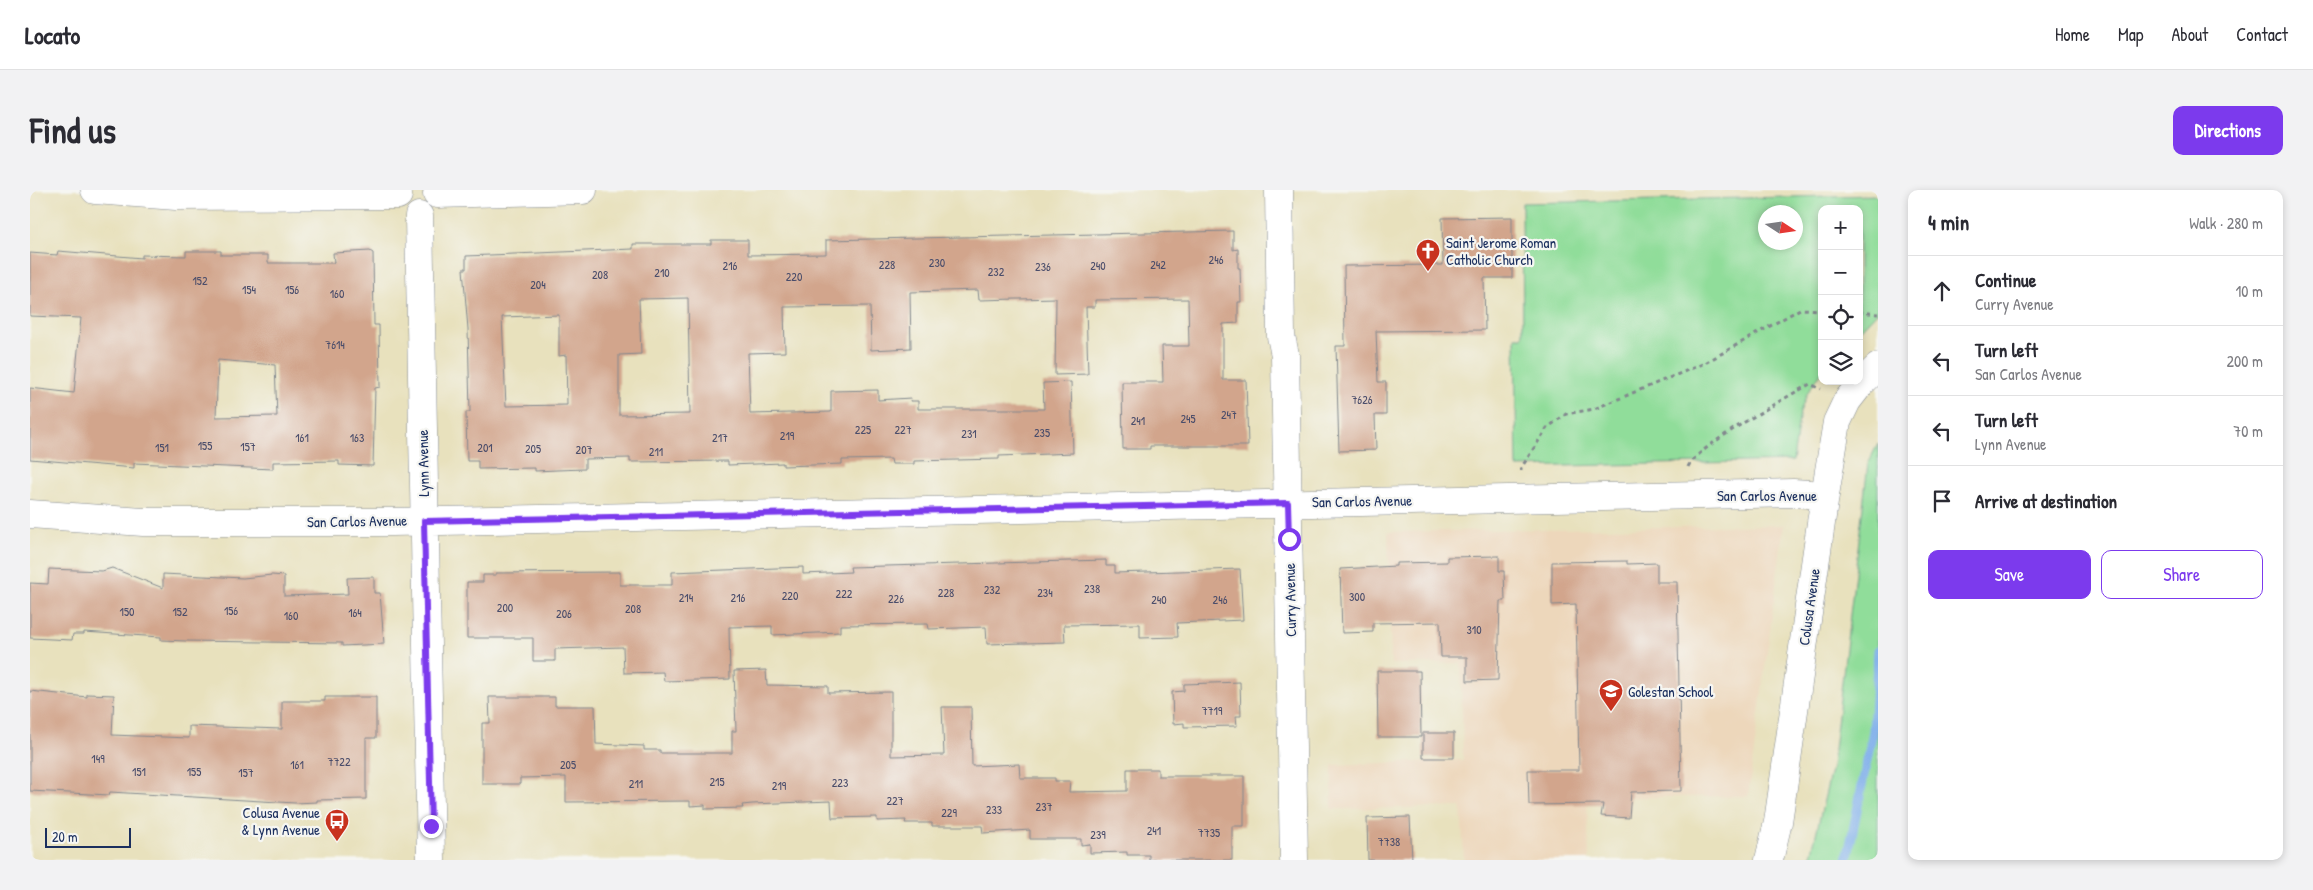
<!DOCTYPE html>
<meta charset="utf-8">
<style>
:root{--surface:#fff;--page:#f2f2f3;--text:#2b2b33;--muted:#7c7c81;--line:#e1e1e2;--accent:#7c3aed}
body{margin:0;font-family:"Patrick Hand",sans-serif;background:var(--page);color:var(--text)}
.controls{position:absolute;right:15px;top:15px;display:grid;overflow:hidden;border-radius:10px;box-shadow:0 2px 8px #0003}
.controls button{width:45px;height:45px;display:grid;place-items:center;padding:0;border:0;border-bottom:1px solid var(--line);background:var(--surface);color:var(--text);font:25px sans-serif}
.compass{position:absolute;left:1728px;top:15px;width:45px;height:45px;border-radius:50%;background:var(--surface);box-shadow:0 2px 8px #0003;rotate:102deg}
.scale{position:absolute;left:15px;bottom:12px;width:86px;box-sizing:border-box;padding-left:5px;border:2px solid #1b2f5e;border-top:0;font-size:14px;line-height:18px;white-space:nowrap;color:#1b2f5e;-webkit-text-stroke:4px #f6f6f2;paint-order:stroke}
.stop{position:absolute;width:15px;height:15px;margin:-11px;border:4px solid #7c3aed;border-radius:50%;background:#fff}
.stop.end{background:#7c3aed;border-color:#fff;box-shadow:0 1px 5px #0008}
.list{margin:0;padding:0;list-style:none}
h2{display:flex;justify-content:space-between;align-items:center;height:65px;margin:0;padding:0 20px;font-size:21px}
h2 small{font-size:16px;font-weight:400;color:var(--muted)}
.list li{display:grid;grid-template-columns:32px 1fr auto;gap:15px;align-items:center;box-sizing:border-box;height:70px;padding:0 20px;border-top:1px solid var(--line)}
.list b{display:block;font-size:19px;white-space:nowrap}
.list p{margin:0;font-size:16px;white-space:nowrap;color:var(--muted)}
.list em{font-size:16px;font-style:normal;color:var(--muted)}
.actions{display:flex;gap:10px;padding:15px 20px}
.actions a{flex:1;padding:11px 0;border:1px solid var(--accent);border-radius:10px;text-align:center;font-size:18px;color:var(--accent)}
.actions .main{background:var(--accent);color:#fff}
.icon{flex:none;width:28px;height:28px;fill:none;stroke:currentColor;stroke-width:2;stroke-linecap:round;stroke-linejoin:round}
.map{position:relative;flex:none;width:1848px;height:670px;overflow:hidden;border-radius:10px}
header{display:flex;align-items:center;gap:30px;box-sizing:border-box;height:70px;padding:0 25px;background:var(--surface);border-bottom:1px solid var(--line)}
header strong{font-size:24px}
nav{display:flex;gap:28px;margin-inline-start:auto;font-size:18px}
.intro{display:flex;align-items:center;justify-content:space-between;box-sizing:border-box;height:120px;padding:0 30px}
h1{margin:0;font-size:35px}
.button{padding:12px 22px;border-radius:10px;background:var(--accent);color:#fff;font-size:18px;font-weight:700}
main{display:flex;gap:30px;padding:0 30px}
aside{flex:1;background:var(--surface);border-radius:10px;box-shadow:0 2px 8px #0003}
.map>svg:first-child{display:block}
</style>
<header>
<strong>Locato</strong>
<nav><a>Home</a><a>Map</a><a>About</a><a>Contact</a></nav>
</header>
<div class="intro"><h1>Find us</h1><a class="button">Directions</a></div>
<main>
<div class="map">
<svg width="1848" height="670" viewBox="0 0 1848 670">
<rect width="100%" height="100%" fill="#f6f6f2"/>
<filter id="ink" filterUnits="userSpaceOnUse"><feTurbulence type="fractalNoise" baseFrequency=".02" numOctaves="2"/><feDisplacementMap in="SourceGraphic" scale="10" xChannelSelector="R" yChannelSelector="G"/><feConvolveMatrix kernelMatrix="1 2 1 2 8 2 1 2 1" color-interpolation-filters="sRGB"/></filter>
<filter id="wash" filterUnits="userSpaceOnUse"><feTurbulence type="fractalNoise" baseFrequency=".0096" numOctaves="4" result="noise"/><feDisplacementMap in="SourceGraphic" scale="20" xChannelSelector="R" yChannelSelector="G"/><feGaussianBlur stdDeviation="1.12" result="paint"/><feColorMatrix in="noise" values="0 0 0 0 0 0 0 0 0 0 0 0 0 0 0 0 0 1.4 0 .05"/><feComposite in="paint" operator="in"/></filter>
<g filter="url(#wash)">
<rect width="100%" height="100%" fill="#e8e1bd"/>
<path fill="#edd7bb" d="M1754 335 1718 606 1557 608 1559 670H1434L1431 617 1302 619V575L1433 570 1431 473 1361 474 1358 342Z"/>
<path fill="#90dd9a" stroke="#56867c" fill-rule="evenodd" d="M1848 5V121L1829 141V19H1792V181L1777 204 1770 222 1763 271 1487 277 1485 147H1493L1492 13ZM1736 22H1766V52H1736Z
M1848 253V670H1780L1802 576 1838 274Z"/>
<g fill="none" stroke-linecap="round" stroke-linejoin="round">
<path stroke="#7fafea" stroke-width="9" d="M1817 670 1843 541 1848 460"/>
</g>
<g id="blocks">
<path fill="#d2a58c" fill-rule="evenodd" d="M1482 27V88H1454L1455 140 1346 141 1348 192H1356V225H1345L1346 260 1309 261 1306 156H1315L1314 76 1413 75 1412 28Z
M1203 41V60L1208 59V78H1210L1211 112H1208V133L1193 134V190H1216L1218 256H1120V259H1093L1092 192H1133L1132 156H1159L1158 109 1065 110V117H1056L1058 184 1025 185 1026 108 949 110 948 100 880 102 881 158 841 160 840 116 754 117 755 162 718 163 720 224 801 222V201L848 200V210L881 208 880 211H888V219H1014L1013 193 1041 192 1043 263 969 266V269L884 271V274H862L861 269 812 270V274L753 276V273L698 275V271L600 272V268L555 269V279L527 280 505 281V278L448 279V271H437L436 222H440L438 139 433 79H436V66L603 59V54H681V50H718V65L796 64V50ZM658 108 660 224 589 225V165L611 164 609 109ZM529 125V166L536 165 537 215 476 216 472 127Z
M28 61 112 68V65L156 66V61H191V65H238V73H304L303 63 340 61 343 63 344 135H349L350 197 345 198 343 276 309 275V271L243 272V279L104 273V278L0 269V198L44 203 51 128 0 126V63L27 65ZM188 170 245 175 247 226 186 227Z
M1469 366V381H1474L1475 411H1470L1468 490 1437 491V467H1411L1410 432 1343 433V442L1312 443 1310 379 1366 376V373L1417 372V367Z
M1076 370V376H1085V383L1210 379 1213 430 1147 433 1148 447 1110 448V434L1034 435 1035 452 957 454 956 437 899 439 898 434 810 435V442L742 445V436L699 437 700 489 634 491 633 482 594 483 593 457 525 459V471H503V448H437V392H453V385H466V383L590 382V395H642V382L773 377V384L821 382 820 377Z
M1597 371V374L1627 373V392H1647L1651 601 1601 602 1599 628 1571 626 1573 614 1499 615 1498 580H1549L1546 414 1522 415V372Z
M82 378 133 398V384L213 388 242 385 254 386V406L318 404 317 388 344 387V403H350L354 454 312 456V453L156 451 131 450V447L54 442V444H43L42 450 0 448V393L18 394 19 379 72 381Z
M736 480 737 495 798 496V503L861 502V566L914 565 912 517H941L942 576 989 574 990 588H1025V591H1040L1039 602 1097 601V579H1128V586H1214V636H1202V670H1119V665H1097V662L1060 663V654L1051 655V649H1000V640L953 643 952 636H902V633H875L876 630 847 631V627L802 628 801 611 722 614 712 615 713 618 675 619V615L660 616V611L536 612V587L490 588V594H452V533H460L459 507H525V516H565L566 554 614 556V560H630V563H702V541H706L704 481Z
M1347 481H1390L1391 547H1348Z
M1210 492 1211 526H1206L1207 536 1154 537V533L1143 534 1142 502 1154 501V494Z
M0 501 57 507V504L84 505 82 545 159 548V536L252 539V511H295V507H346V548H336V609L287 610V612L265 613 80 602 79 605 0 601Z
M1393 543H1424V568H1393Z
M1380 627 1382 670H1338L1337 628Z"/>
</g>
</g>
<g filter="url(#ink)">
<use href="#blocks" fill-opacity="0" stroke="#82888e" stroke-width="1"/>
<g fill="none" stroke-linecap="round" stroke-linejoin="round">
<defs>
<path id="minor" d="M65 0 146 6 368 5
M1249 0 1251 146 1255 165 1264 670
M407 4 553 0
M389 26 401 670
M0 324 113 332H362L1763 303 1795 305
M1739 670 1748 632 1795 305 1807 232 1817 211 1831 193 1848 177"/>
</defs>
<use href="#minor" stroke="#82888e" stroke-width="29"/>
<path stroke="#82888e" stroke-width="3" stroke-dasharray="4 4" stroke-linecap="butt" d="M1829 122 1848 124
M1658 277C1666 257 1757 207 1780 194L1791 199
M1491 281V278L1517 238 1536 224 1564 219 1675 173 1770 119 1792 120"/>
<use href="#minor" stroke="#fff" stroke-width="28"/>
</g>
</g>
<g fill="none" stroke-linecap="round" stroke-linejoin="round" filter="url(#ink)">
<path stroke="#7c3aed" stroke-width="6" d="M401 636 394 331 1258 313 1259 349"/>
</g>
<defs>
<symbol id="church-pin" viewBox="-11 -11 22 30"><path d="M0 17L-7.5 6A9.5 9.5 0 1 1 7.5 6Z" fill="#c8321e" stroke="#f6f6f2"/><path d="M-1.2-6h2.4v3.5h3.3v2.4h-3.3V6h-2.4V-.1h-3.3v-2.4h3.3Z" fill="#fff"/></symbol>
<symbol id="school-pin" viewBox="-11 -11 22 30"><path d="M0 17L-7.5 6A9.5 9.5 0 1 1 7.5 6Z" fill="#c8321e" stroke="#f6f6f2"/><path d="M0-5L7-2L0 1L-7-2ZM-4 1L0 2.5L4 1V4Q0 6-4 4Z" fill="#fff"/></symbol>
<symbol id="bus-pin" viewBox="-11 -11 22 30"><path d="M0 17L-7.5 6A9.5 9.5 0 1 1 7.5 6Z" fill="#c8321e" stroke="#f6f6f2"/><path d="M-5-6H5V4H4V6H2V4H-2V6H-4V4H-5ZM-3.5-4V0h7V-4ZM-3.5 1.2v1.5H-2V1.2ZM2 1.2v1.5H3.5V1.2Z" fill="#fff"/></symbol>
</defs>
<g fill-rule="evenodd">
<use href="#church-pin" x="1384" y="47" width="28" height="38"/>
<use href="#school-pin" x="1567" y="487" width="28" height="38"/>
<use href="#bus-pin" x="293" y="617" width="28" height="38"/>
</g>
<g text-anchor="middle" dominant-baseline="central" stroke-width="4.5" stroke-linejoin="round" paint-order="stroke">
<g font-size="12" fill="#494c6a">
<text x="1186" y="69">246</text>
<text x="907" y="72">230</text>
<text x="857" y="74">228</text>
<text x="1128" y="74">242</text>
<text x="700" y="75">216</text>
<text x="1068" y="75">240</text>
<text x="1013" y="76">236</text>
<text x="966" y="81">232</text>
<text x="632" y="82">210</text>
<text x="570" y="84">208</text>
<text x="764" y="86">220</text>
<text x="170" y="90">152</text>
<text x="508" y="94">204</text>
<text x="219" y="99">154</text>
<text x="262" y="99">156</text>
<text x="307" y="103">160</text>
<text x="305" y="154">7614</text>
<text x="1332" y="209">7626</text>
<text x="1199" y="224">247</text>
<text x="1158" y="228">245</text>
<text x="1108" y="230">241</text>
<text x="833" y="239">225</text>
<text x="873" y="239">227</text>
<text x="1012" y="242">235</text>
<text x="939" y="243">231</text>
<text x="757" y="245">219</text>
<text x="272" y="247">161</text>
<text x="327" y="247">163</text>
<text x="690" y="247">217</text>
<text x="175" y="255">155</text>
<text x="218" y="256">157</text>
<text x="132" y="257">151</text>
<text x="455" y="257">201</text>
<text x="503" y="258">205</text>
<text x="554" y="259">207</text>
<text x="626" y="261">211</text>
<text x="1062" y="398">238</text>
<text x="962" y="399">232</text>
<text x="916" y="402">228</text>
<text x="1015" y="402">234</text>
<text x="814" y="403">222</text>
<text x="760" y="405">220</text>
<text x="1327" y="406">300</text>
<text x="656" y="407">214</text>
<text x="708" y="407">216</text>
<text x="866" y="408">226</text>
<text x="1129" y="409">240</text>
<text x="1190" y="409">246</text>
<text x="475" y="417">200</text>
<text x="603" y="418">208</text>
<text x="201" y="420">156</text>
<text x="97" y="421">150</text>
<text x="150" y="421">152</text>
<text x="325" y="422">164</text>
<text x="534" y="423">206</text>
<text x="261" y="425">160</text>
<text x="1444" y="439">310</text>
<text x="1182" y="520">7719</text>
<text x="68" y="568">149</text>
<text x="309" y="571">7722</text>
<text x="267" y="574">161</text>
<text x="538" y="574">205</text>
<text x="109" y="581">151</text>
<text x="164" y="581">155</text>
<text x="216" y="582">157</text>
<text x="687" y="591">215</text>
<text x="810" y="592">223</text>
<text x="606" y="593">211</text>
<text x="749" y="595">219</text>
<text x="865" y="610">227</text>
<text x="1014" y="616">237</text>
<text x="964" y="619">233</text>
<text x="919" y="622">229</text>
<text x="1124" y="640">241</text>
<text x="1179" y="642">7735</text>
<text x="1068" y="644">239</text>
<text x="1359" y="651">7738</text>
</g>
<g font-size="15" fill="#1b2f5e" stroke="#f6f6f2" text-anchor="start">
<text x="1416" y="52">Saint Jerome Roman<tspan x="1416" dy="17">Catholic Church</tspan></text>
<text x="1598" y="501">Golestan School</text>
<text x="290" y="622" text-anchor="end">Colusa Avenue<tspan x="290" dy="17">&amp; Lynn Avenue</tspan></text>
</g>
<g font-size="15" fill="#1b2f5e" stroke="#f6f6f2">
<text transform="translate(393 273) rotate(-91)">Lynn Avenue</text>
<text x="1737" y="305">San Carlos Avenue</text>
<text transform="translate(1332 311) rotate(-1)">San Carlos Avenue</text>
<text transform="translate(327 331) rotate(-1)">San Carlos Avenue</text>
<text transform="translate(1260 410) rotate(-91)">Curry Avenue</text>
<text transform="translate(1779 417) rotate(-82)">Colusa Avenue</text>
</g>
</g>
</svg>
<div class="controls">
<button>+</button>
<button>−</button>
<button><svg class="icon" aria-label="locate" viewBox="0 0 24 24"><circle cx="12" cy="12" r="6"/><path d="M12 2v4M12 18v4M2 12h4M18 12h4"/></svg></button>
<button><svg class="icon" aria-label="layers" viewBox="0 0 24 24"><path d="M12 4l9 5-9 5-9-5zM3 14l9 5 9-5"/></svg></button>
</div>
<svg class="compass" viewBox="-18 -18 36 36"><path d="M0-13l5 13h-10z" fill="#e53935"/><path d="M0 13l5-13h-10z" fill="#7c7c81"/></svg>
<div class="scale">20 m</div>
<div class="stop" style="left:1259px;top:349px"></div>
<div class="stop end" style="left:401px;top:636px"></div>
</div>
<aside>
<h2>4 min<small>Walk · 280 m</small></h2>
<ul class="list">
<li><svg class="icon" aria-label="ahead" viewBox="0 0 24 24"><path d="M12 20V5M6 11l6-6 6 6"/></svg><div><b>Continue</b><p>Curry Avenue</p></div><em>10 m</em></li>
<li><svg class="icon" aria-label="left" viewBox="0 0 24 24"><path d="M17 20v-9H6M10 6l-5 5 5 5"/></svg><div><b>Turn left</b><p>San Carlos Avenue</p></div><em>200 m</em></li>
<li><svg class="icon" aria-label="left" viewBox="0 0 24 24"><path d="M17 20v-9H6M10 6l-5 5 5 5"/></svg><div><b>Turn left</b><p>Lynn Avenue</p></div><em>70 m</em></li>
<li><svg class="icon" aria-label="arrive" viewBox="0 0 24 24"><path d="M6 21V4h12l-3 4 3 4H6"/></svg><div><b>Arrive at destination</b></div></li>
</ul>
<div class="actions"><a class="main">Save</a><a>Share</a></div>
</aside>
</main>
